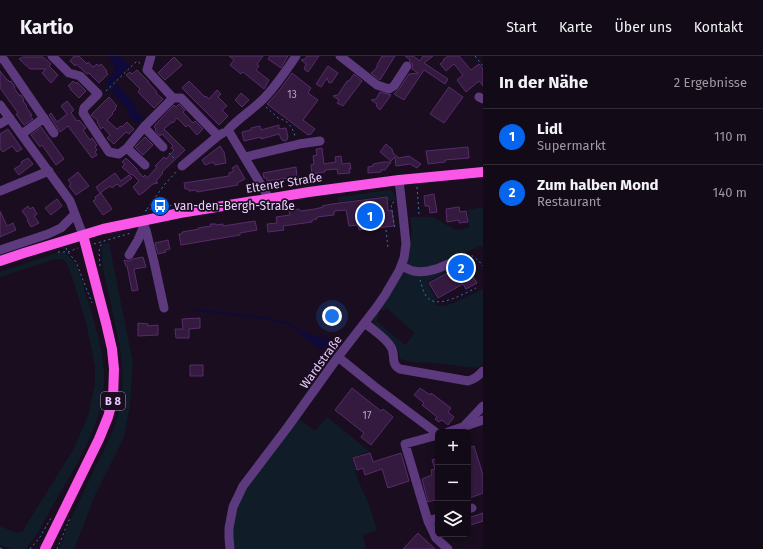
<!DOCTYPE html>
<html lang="de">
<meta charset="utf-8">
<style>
:root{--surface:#130a17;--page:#201824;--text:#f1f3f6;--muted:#9d9aa1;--line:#322b36;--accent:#0665ef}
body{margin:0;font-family:"Fira Sans",sans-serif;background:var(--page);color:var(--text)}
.controls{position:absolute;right:12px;bottom:12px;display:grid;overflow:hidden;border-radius:6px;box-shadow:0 2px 10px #0003}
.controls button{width:36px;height:36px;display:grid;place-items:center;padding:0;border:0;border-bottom:1px solid var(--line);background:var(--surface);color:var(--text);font:20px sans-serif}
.you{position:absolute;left:332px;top:260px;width:14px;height:14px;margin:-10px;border:3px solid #fff;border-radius:50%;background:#1a73e8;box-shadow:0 0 0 6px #1a73e833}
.badge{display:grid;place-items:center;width:26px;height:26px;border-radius:50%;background:var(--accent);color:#fff;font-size:13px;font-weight:700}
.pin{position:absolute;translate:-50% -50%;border:2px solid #fff;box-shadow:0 1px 4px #0006}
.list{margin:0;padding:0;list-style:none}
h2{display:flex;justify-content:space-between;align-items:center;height:52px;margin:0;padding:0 16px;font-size:17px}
h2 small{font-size:13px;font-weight:400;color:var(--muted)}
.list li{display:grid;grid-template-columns:26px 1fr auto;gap:12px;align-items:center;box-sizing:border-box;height:56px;padding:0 16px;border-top:1px solid var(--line)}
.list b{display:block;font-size:15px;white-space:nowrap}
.list p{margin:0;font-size:13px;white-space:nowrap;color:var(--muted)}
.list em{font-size:13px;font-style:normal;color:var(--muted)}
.icon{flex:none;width:22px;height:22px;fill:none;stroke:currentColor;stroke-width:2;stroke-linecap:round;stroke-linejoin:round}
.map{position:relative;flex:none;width:483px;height:493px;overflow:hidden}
header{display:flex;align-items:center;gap:24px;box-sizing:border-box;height:56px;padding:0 20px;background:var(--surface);border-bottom:1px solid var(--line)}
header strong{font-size:19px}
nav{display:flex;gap:22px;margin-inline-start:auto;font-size:14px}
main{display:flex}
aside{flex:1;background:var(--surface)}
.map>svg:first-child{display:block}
</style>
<header>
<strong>Kartio</strong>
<nav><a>Start</a><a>Karte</a><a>Über uns</a><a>Kontakt</a></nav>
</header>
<main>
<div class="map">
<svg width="483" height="493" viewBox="0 0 483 493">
<rect width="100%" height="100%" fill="#190d1f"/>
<path fill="#101d29" d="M389 134 393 136 396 144 388 145 387 140 338 146V141Z
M483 151V191L482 189 441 208 445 216 427 226 436 243V249L442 250 452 248 483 233V308L477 312 435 307 411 306 400 303 397 290 376 270 373 263 377 258 379 260 376 265 405 289 415 277 386 252 383 255 382 254V251L407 206 412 174 410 161H433L456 174 469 172 468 154Z
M109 187 133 307 130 349 124 381 96 437 74 493H59C69 465 82 439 95 412 108 387 120 365 122 335 125 304 115 270 109 239 106 225 99 202 103 188Z
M59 196C62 197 65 197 67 199 78 205 83 228 86 239 94 264 102 289 104 316 107 358 81 401 60 437 54 448 47 459 41 471 36 479 32 486 25 493H11L0 489V470L16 477 22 476 73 394 88 360 95 327V311L86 266 72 221 67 207 62 203H55L0 221V216Z
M327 361 369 395 352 402 358 424 369 449 377 474 363 479 366 493H233L234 464 238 447 247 429 298 362 315 375Z"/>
<path fill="#100a3b" d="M108 0H119L130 9 108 31 105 27 114 16 115 12Z
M118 28 125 38 134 48 137 55 144 62 137 68 129 60 127 52 111 35Z
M298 273 315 280 330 282 322 294 301 279Z"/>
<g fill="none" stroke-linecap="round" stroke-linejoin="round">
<path stroke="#100a3b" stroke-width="2" d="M112 27 115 31
M195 254 264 262 287 267 300 275
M323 288 328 290"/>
</g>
<path fill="#341a3f" stroke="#572c6b" d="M74 0H79L87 8 88 6 93 11 97 8 99 10 101 8 107 15 106 16 108 18 99 27 89 17 87 18 76 8 75 10 70 5Z
M229 0H263L257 8 259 10 256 14 269 24 264 33 243 16 241 18 230 9 234 4Z
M270 0H288L281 12 268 3Z
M307 0H319L308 16 304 13 306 8 301 4 305 3Z
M382 0H395L380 24 371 17 374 15 377 11V9Z
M405 0H413L420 5 423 0H433L424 7 448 23 445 28 424 14 404 44 394 38 399 33 409 18 418 17 412 13 413 10 412 7 409 5 410 4Z
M448 0H459L471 14 479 8 483 13V30L479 25 466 36 457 24 463 19 454 8 446 15 440 8 444 5 443 4Z
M23 1H43L51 8 49 10 58 19 51 27 42 17 46 13H30L19 3Z
M174 1 182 9 165 24 158 17Z
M328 10 338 17 332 26 329 27 327 22 321 31 316 28Z
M137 14 148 25V26L157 36 156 37 163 43 154 52 138 36 140 33 126 19 130 16 132 18Z
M0 15 7 24H8L10 26 11 25 15 31 14 32 20 40 21 39 24 44 23 45 27 50 26 51 32 59 30 60 33 63 24 69 16 58 18 57 0 32Z
M292 17 311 32 308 37 318 44 303 64 315 73 310 79 309 78 308 79 267 48 279 35Z
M354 18 362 25 343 50 337 47 339 44 333 40 338 39 347 25H349Z
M73 25 76 28 77 26 86 35 79 42 70 33 71 32 68 30Z
M189 25 205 41 206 40 209 43 217 34 221 38 218 41 227 50 222 54 228 60 219 69 182 32Z
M449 31 463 41 444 67 430 58Z
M380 36 391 39 380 54 376 50 377 48 371 44 376 43Z
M241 37 249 44 242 51 235 44Z
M109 41 117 50 115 52 116 53 112 57 113 58 107 64 117 73 121 70 122 71 127 66 134 73 129 78 126 76 114 88 107 82 110 79 103 71 101 73 97 66 98 65 91 59Z
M67 45 74 54 71 57 77 65 79 64 86 72 83 74 90 84 92 82 97 89 95 91 97 94 95 96 97 99 92 102 68 70 60 76 49 59 51 57 57 66 67 58 61 50Z
M179 48 185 54 183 56 193 67 195 65 203 73 197 79 188 69 186 71 177 62 173 67 172 66 164 73 185 94 162 116 163 117 156 125 158 127 153 128 144 136 139 139 133 131 139 125 132 118 131 119 122 111 125 108 122 106 126 102 137 113V114L143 121 145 119 147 122 157 111 155 110 164 101 166 103 174 94 171 92 173 90 162 78 160 80 155 74 156 73 154 71 155 70V69L174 49 176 51Z
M279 69V73L286 72 288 81 287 84 285 85 282 84 279 78 261 83V81L244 85 242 76 251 74V72L260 70 261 74Z
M41 71 64 103 56 109 42 89 40 91 31 79Z
M8 73 22 93 17 96 12 90 3 96 0 93V78Z
M145 81 153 89 143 99 135 91Z
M386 88 392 93 393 97 399 102 409 100 421 108 417 112 410 108 396 110 395 101 391 105 380 96Z
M220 90 224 96 226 107 215 109 213 106 205 109 202 104Z
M468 91 469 102 445 104V106L428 108 426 95Z
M322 92 324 108 336 106 335 101 341 100 342 108 350 107 351 113H349L350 117 338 118 337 113 325 114V116L312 118 311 109 314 108 313 100 317 99 316 93Z
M28 102 33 108 19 119 14 113 22 108 21 106Z
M384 106H391L385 114H381V116L368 117V111L373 110V108Z
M237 109 245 123 237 127 238 129 197 136 196 134 189 135 188 133H185L184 127 229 120V117L234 115 232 112Z
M296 111 297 121 267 125V122H264L263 117Z
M78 116 89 130 76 139 69 130 71 128 68 124Z
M115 117 121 125 129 119 132 122 120 131 117 128 112 132 110 130 100 137 96 131Z
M101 137 112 153 103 159 93 145 96 143 95 141Z
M434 138 437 156 430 157 429 150H425L424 140Z
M387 141 388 155 392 154 394 170 359 174 358 169 349 170 346 154 334 155V159L317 161V163L312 164V166L283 170 284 174 268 176 267 168 277 167 276 161 290 159 289 155 298 153 300 154 301 155 315 153 323 151 322 150 332 148Z
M57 143 62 150 51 159 45 152Z
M28 150 30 153 33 151 37 158 34 160 39 167 31 171 27 164 28 163 22 155Z
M459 151 460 156 466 155 468 166 459 167V164L447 166 446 153Z
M0 155 7 170 13 167 16 174 0 181Z
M255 165 257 174 240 177V179L181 189 179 178H182V176L199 173 198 172 211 170 210 168H216V169L223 168V170Z
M168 184 170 193 165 194 166 196 158 198 155 187Z
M143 201 146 211 134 213 138 234 132 235 127 210H126L124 204 129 205 133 203Z
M469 205 473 212 469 214 477 227 466 233 463 228 438 242 429 227Z
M200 262V272L189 273V282H176L175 273H183L182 263Z
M138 267 148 268V270L158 269V279L138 280Z
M190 309H203V320H190Z
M352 332 381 355 383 353 393 361 371 389 361 381 364 377 335 354Z
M420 332 430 339 431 337 451 352 448 356 454 361 448 369 442 364 439 366 435 363 437 361 422 349 424 347 414 339Z
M474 390 483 419V437L470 442 468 436V392Z
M370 397 373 406 401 397 409 425 388 432 382 413 365 419 363 412 357 414 353 402Z
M438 402V443L428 446 422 423 432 419 431 414 435 413 432 404Z
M483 457V465L468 470V462Z
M418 477 435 493H403Z"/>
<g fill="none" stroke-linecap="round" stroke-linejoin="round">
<path stroke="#3177ad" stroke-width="1" stroke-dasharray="2 3" stroke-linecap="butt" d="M475 0 483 10
M106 35 137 5 141 8
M266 51 278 62 286 65 292 72 295 80
M169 97 176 104
M417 131 419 158
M394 146 391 148 395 173
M147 153 149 150 165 128 177 115
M145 155 156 151 175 149
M386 174 388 192
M94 188 131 177
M66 192 68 196 76 206 92 247
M58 196H68L78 192
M462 201 471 199 478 204 483 210
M100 210 99 195 102 186
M420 224C422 229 423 237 427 241 437 254 465 237 476 232
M0 492 3 493
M30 493 40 481 51 462
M57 493 70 462"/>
<path stroke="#5d397d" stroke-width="9" d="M52 0 69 17 80 20 98 38 84 52 83 57 109 96 119 98 127 92 144 71 173 42
M151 0 147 14 173 42H181L218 80
M340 0 377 29 389 33 394 30 407 10
M0 2 4 4 54 77
M479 41 483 43
M0 49 70 145 83 179
M0 68 10 62
M144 71 163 91
M22 78 44 62
M127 92 145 109
M245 101 299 88 320 85
M182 110 218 80 223 77
M0 135 49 115
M269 142 228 74C237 64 249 56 259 47 272 36 286 15 296 0
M143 170 146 174 154 206 164 252
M0 194 48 178 61 172 75 158
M129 199 138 184 145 167
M401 210C405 211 409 214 413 215 428 218 442 211 455 205
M365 267C373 274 386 282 391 291 396 299 390 308 400 313L468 325C475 323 478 320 483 315
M338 301 374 330 438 378
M465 369 483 350
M448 376 483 364
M438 379 405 388 428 465 436 482 448 493
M468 453 472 452
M428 465 438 462
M230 493 229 482V472L233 451 243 430 287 372 338 301 376 252 385 239 399 215 404 202 406 188 403 159 399 124"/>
<path stroke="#fa56e7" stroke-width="10" d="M0 205 24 197 103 173 180 157 309 136 399 124 483 116
M45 493 99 383 108 361 113 343 114 313 112 293 106 267 83 179"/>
</g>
<defs>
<symbol id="bus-disc" viewBox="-11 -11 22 22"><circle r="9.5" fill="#0665ef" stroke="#190d1f"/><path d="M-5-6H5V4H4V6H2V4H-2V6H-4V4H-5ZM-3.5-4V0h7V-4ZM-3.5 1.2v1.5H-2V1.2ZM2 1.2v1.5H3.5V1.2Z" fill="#fff"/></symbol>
</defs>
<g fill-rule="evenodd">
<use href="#bus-disc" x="149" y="139" width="22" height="22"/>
</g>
<g text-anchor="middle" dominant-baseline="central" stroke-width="3.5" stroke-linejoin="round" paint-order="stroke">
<g font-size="10" fill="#bca0ce">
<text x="292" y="39">13</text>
<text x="367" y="360">17</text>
</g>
<rect fill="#190d1f" stroke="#ab93bb" stroke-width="1" x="101" y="336" width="24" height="18" rx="3"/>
<g font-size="11" font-weight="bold" fill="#eaccfe">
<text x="113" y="345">B 8</text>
</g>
<g font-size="12" fill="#eaccfe" stroke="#190d1f">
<text transform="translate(284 127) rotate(-9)">Eltener Straße</text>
<text transform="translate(321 306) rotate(-54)">Wardstraße</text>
</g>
<g font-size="12" fill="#eaccfe" stroke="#190d1f" text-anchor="start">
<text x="174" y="150">van-den-Bergh-Straße</text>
</g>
</g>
</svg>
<div class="controls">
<button>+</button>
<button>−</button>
<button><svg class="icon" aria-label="layers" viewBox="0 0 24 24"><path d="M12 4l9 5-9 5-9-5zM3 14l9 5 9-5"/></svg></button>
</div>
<div class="you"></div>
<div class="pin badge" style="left:370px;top:160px">1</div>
<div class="pin badge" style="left:461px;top:212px">2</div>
</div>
<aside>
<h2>In der Nähe<small>2 Ergebnisse</small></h2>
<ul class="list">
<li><span class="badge">1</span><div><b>Lidl</b><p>Supermarkt</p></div><em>110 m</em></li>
<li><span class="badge">2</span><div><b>Zum halben Mond</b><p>Restaurant</p></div><em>140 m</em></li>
</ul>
</aside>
</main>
